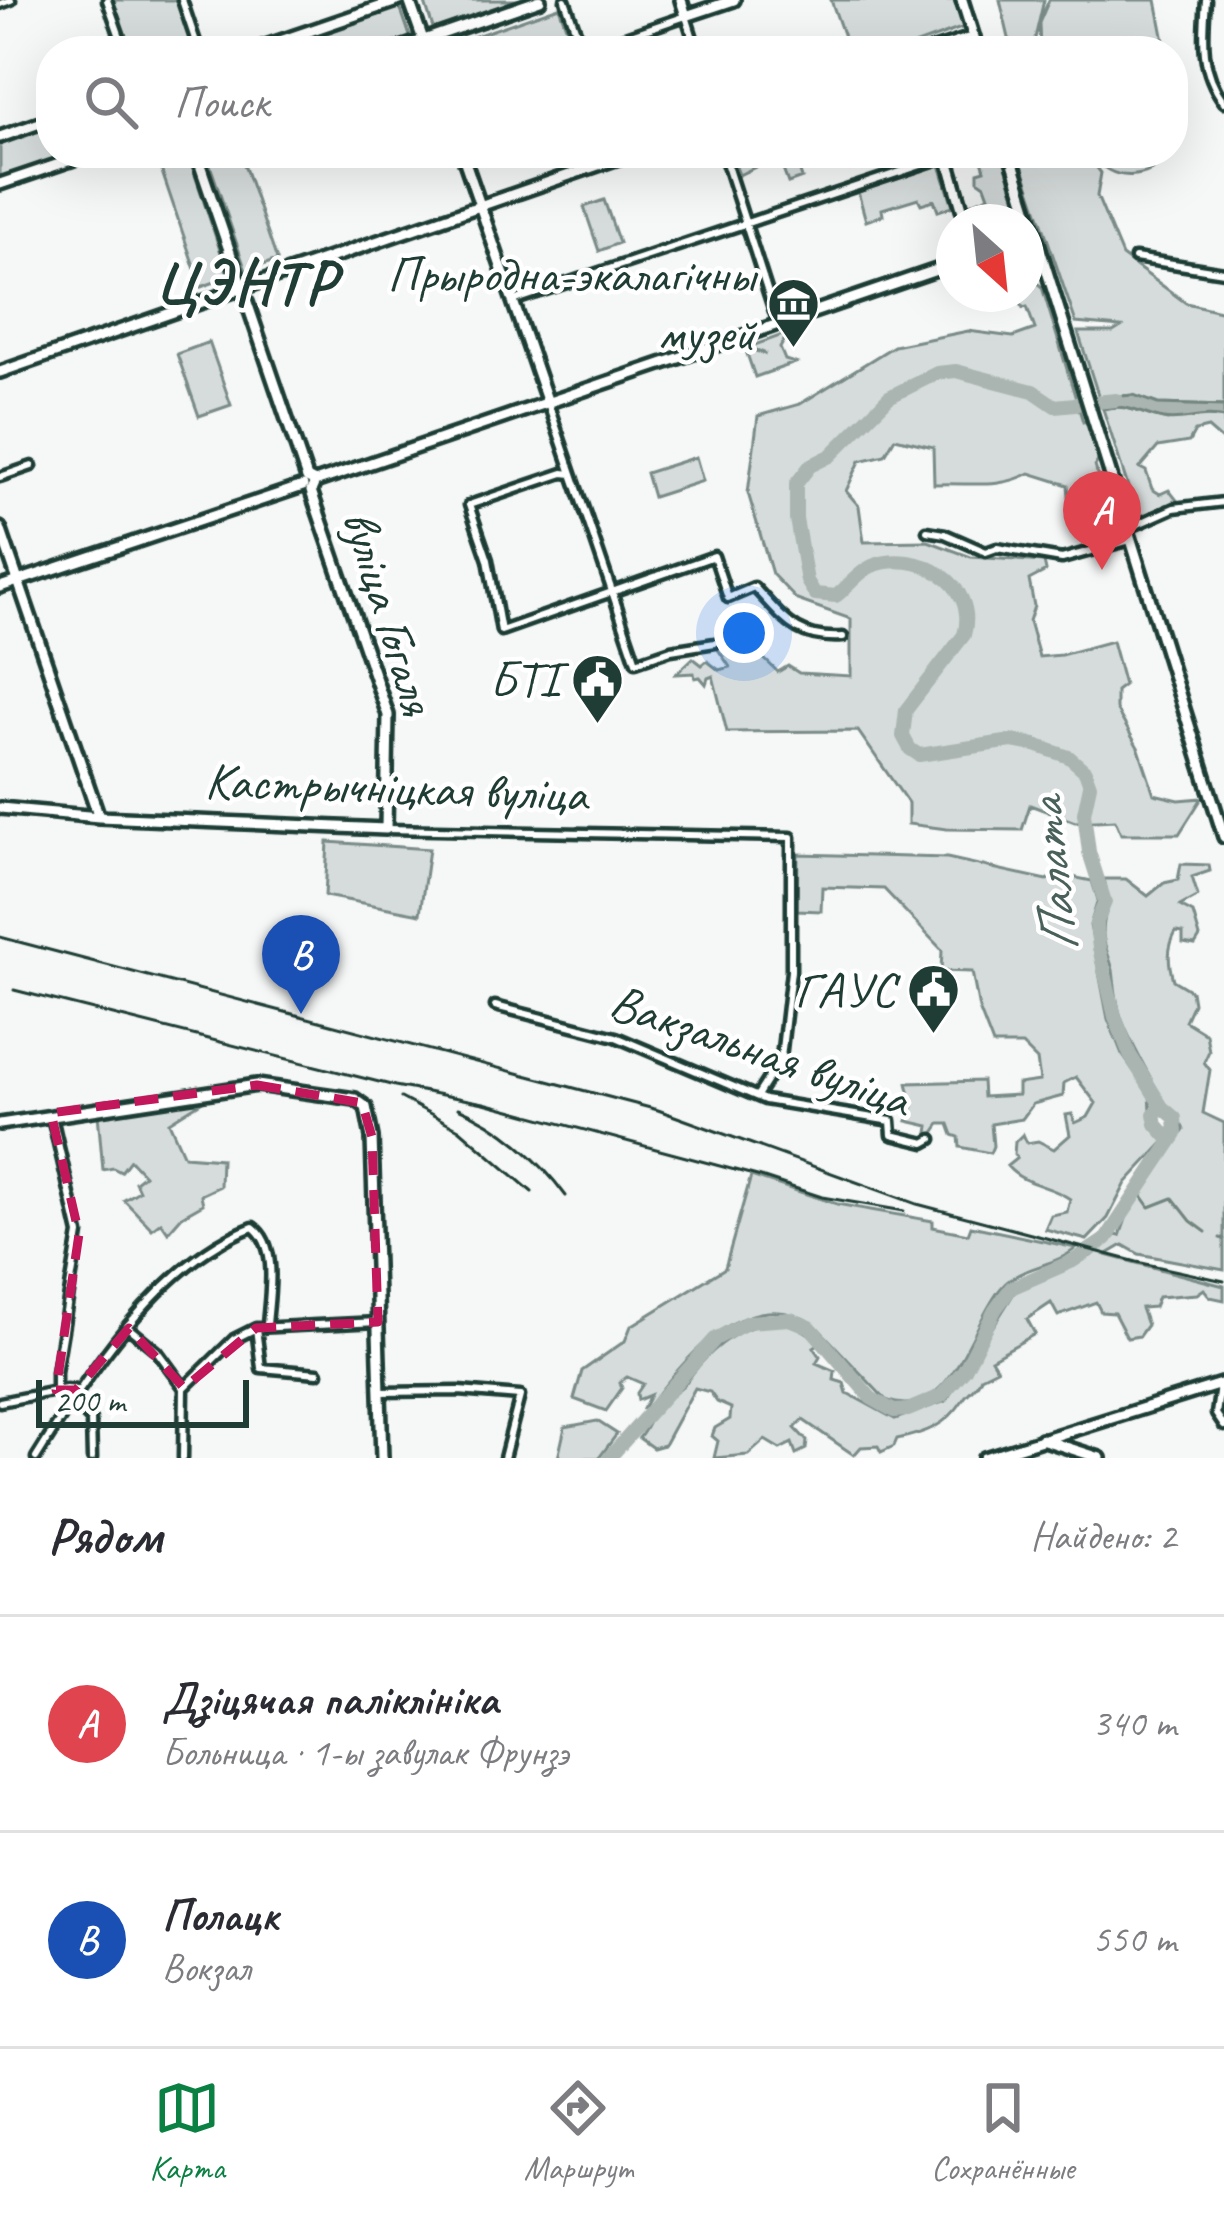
<!DOCTYPE html>
<html lang="ru">
<meta charset="utf-8">
<style>
:root{--surface:#fff;--page:#f2f2f3;--text:#2b2b33;--muted:#7c7c81;--line:#e1e1e2;--accent:#0b8043}
body{margin:0;font-family:Caveat,sans-serif;background:var(--page);color:var(--text)}
.compass{position:absolute;left:936px;top:204px;width:108px;height:108px;border-radius:50%;background:var(--surface);box-shadow:0 12px 48px #0002;rotate:153deg}
.scale{position:absolute;left:36px;bottom:30px;width:213px;box-sizing:border-box;padding-left:12px;border:6px solid #1f3d34;border-top:0;font-size:33px;line-height:42px;white-space:nowrap;color:#1f3d34;-webkit-text-stroke:9px #fff;paint-order:stroke}
.you{position:absolute;left:744px;top:633px;width:42px;height:42px;margin:-30px;border:9px solid #fff;border-radius:50%;background:#1a73e8;box-shadow:0 0 0 18px #1a73e833}
.badge{display:grid;place-items:center;width:78px;height:78px;border-radius:50%;background:var(--accent);color:#fff;font-size:39px;font-weight:700}
.pin{position:absolute;translate:-50% -99px;filter:drop-shadow(0 3px 6px #0008)}
.pin::after{content:'';position:absolute;top:63px;width:42px;height:36px;background:inherit;clip-path:polygon(0 0,100% 0,50% 100%)}
.list{margin:0;padding:0;list-style:none}
h2{display:flex;justify-content:space-between;align-items:center;height:156px;margin:0;padding:0 48px;font-size:51px}
h2 small{font-size:39px;font-weight:400;color:var(--muted)}
.list li{display:grid;grid-template-columns:78px 1fr auto;gap:36px;align-items:center;box-sizing:border-box;height:216px;padding:0 48px;border-top:3px solid var(--line)}
.list b{display:block;font-size:45px;white-space:nowrap}
.list p{margin:0;font-size:39px;white-space:nowrap;color:var(--muted)}
.list em{font-size:39px;font-style:normal;color:var(--muted)}
.icon{flex:none;width:66px;height:66px;fill:none;stroke:currentColor;stroke-width:2;stroke-linecap:round;stroke-linejoin:round}
.map{position:relative;flex:none;width:1224px;height:1458px;overflow:hidden}
.search{position:absolute;background:var(--surface);box-shadow:0 12px 48px #0002;left:36px;right:36px;top:36px;height:132px;display:flex;align-items:center;gap:30px;box-sizing:border-box;padding:0 42px;border-radius:48px;color:var(--muted);font-size:45px}
.sheet{height:588px;background:var(--surface)}
nav{display:flex;justify-content:space-around;align-items:center;box-sizing:border-box;height:168px;border-top:3px solid var(--line);background:var(--surface);font-size:33px;color:var(--muted)}
nav a{display:grid;justify-items:center;gap:6px}
nav .on{color:var(--accent)}
.map>svg:first-child{display:block}
</style>
<div class="map">
<svg width="1224" height="1458" viewBox="0 0 1224 1458">
<rect width="100%" height="100%" fill="#f6f7f7"/>
<filter id="ink" filterUnits="userSpaceOnUse"><feTurbulence type="fractalNoise" baseFrequency=".00833" numOctaves="2"/><feDisplacementMap in="SourceGraphic" scale="24" xChannelSelector="R" yChannelSelector="G"/><feConvolveMatrix kernelMatrix="1 2 1 2 8 2 1 2 1" color-interpolation-filters="sRGB"/></filter>
<g filter="url(#ink)">
<path fill="#d6dcdb" stroke="#7a8c88" stroke-width="3" d="M111 0H178L196 51H129Z
M424 0H523L434 31Z
M831 0H954L964 27 898 51H849Z
M1000 0H1044L1032 51H1012Z
M1049 0H1156L1166 51H1040L1039 23Z
M400 7 411 39 376 51H268Z
M559 7 574 49 442 51 441 48Z
M51 125V153H75L0 179V142Z
M206 153H240L277 260 246 271Z
M731 153H794L802 178 788 183 778 156 739 175Z
M980 153H1002L1023 222H973L967 205 989 196 985 185 978 180V172L985 170Z
M1018 153H1059L1064 163 1086 153 1101 173 1097 196 1122 256 1186 303 1224 312V406L1158 404 1133 395 1099 398 1078 332H1113L1121 327 1076 323Z
M1090 153H1171C1148 182 1112 184 1090 153Z
M188 154 229 277 201 287 159 163Z
M940 165 953 206 938 211 934 200 921 204 918 198 882 209 883 215 866 221 858 192Z
M604 200 619 243 599 251 584 207Z
M1026 274 1042 287 1083 422 1087 421 1099 459 1095 466 1103 493 1098 496 1099 510 1070 508 1068 485 1030 473C998 490 970 482 934 484L933 447 895 438 885 455 860 461 846 491 859 506 864 542 928 541 971 557 1044 562 1046 571 1029 580 1034 606 1029 621 1039 657 1061 655 1112 641 1124 685 1116 691V709L1139 749 1154 794 1179 800 1202 798 1179 834H1121L1115 820 1075 822 1030 805 1022 830 947 829 908 824V803L858 731 727 732 713 676 708 678 706 684 700 677 695 678 694 673 676 674 693 658 702 665 707 661 719 670 730 667 717 648 728 641 749 658 759 654 778 672 788 666 799 673 851 676V619L797 600 772 574 748 493 758 416 800 404 894 346 968 331 1013 337 1035 329 1027 307 1023 308 1017 294H1026Z
M788 333 780 348 785 360 795 363 755 377 745 348 766 354 749 347Z
M209 342 231 405 199 416 177 354Z
M1117 405 1167 420 1200 415 1224 418V442L1208 428 1195 431 1189 442 1158 447 1140 468 1146 471 1152 489 1160 494 1169 490 1180 504 1138 518 1103 409Z
M696 457 703 481 653 497 646 473Z
M328 842 429 849 420 914 325 896Z
M798 854 947 858 1047 880 1058 874 1092 881 1098 900 1090 925 1108 1019 1122 1054 1150 1095 1152 1126 1165 1141 1126 1183 1108 1218 1087 1240 1045 1229 1051 1215 1067 1212 1070 1199C1049 1184 1024 1186 1007 1166L1017 1158 1014 1154 1015 1142 1023 1134 1027 1143 1038 1141 1054 1149 1070 1135 1066 1115 1072 1114 1075 1123 1088 1117 1096 1103 1076 1077 1064 1083 1063 1096 1033 1104 1022 1119 991 1124 993 1146 990 1153 960 1147 959 1137 953 1135 949 1124H940L933 1134 928 1133 929 1126 907 1121 913 1106 907 1083 982 1081 983 1097 1018 1095V1084L1040 1081 1037 1060 1022 1045H993L979 1009 972 972 941 971 942 950 884 889 822 887 821 911 797 910Z
M1181 864 1209 865 1210 871 1192 877 1198 896 1180 906 1193 913 1200 937 1195 945 1183 943V933L1176 932C1167 948 1168 962 1173 980L1191 991 1193 1003 1185 1021 1206 1034 1209 1051 1204 1062 1210 1070 1203 1113 1224 1123V1270L1139 1254 1123 1245 1106 1255 1224 1286V1300L1210 1297 1204 1289 1197 1294 1158 1297 1154 1307 1141 1308 1147 1325 1139 1336 1127 1338 1114 1313 1101 1312 1096 1302 1058 1316 1051 1303 1027 1319 1035 1334 991 1359 997 1369 981 1377C977 1389 969 1390 963 1400 946 1426 926 1433 897 1439L894 1446 881 1452 878 1446 861 1447 854 1455 803 1420 795 1428 807 1441 806 1449 796 1454 792 1443 780 1449 765 1440 748 1455 714 1458 718 1441 712 1436 715 1428 730 1419 731 1408 717 1402 710 1392 695 1388 664 1445 653 1448 639 1438C648 1428 650 1416 658 1406 666 1396 680 1391 687 1381 716 1339 772 1297 820 1343L814 1347 820 1356 816 1363 835 1371 834 1380 844 1383 847 1393 895 1419 946 1401 1016 1290 1091 1256 1116 1235 1120 1236 1128 1213 1184 1130C1179 1116 1169 1113 1163 1101 1149 1073 1132 1048 1121 1017 1116 1002 1115 986 1113 970 1110 958 1104 947 1103 934 1103 909 1112 909 1104 879H1126L1148 896 1164 883 1178 880Z
M209 1097 169 1122 184 1156 221 1159 220 1186 201 1195 203 1204 182 1216 168 1232 161 1222 152 1229 124 1200 139 1191 135 1182 144 1175 130 1160 121 1172 113 1168 103 1170 98 1114Z
M751 1176 837 1204 933 1221V1227L968 1234 971 1226 1076 1248C1055 1267 1020 1266 1002 1287 972 1320 951 1426 886 1400L814 1324C746 1281 682 1361 646 1410L643 1409 650 1395 638 1400 637 1393 643 1384 627 1377 620 1382 622 1388 606 1411 574 1399 582 1371 625 1341 631 1326 725 1268Z
M597 1421 617 1434 599 1458H558L565 1427Z"/>
<path fill="#aab5b1" stroke="#72857f" stroke-width="3" d="M1133 395 1158 404 1224 406V418C1203 412 1183 423 1163 419 1139 414 1127 403 1103 409L1099 398Z"/>
<g fill="none" stroke-linecap="round" stroke-linejoin="round">
<path stroke="#72857f" stroke-width="3" d="M1138 1190 1150 1207 1173 1198 1191 1221 1206 1232
M1220 1238 1224 1239"/>
<path stroke="#aab5b1" stroke-width="14" d="M1162 1107 1154 1114 1156 1124 1171 1141
M609 1458 715 1339 748 1322 790 1319 810 1327 871 1398 894 1411 908 1410 941 1396 965 1369 995 1310 1011 1288 1073 1261 1106 1239 1176 1134 1175 1118 1162 1107 1130 1055 1115 1017 1099 948 1096 924 1105 902 1089 852 1084 813 1090 785 1085 771 1069 757 1035 745 1012 741 919 755 910 749 903 736 906 710 964 635C979 583 917 548 872 566 857 573 849 586 836 596L815 594 807 581 796 519V484L810 466 830 456 889 397 937 373 956 371 1033 391 1055 406 1116 400"/>
<defs>
<path id="street" d="M107 0 125 51
M182 0 199 51
M565 0 583 51
M1206 0C1203 38 1200 70 1224 102
M0 4 11 0
M584 51 686 16 697 51
M723 153 778 324
M1135 258 1224 272
M513 301 957 153
M548 403 636 662 671 650 715 643
M572 474 563 473 469 505 488 560 501 631 714 556 728 598 754 587C784 618 795 640 843 637
M0 477 32 466
M1129 528 1174 508 1224 502
M927 531 945 534 986 552 997 548 1062 559 1130 540
M386 829 791 837V971L781 1058 757 1096
M495 1006 616 1037 765 1100 891 1121 892 1135 925 1143 932 1139
M52 1117 79 1234 56 1372V1390L67 1405
M256 1328 261 1368 318 1373
M130 1329 157 1351 184 1388
M1220 1386 1216 1414 1224 1426
M380 1392 459 1391 520 1396 504 1458
M71 1399 91 1420 92 1458
M0 1402 66 1389 76 1390
M36 1458C87 1376 158 1263 253 1227 279 1246 269 1296 267 1325
M183 1458 184 1388 234 1339 256 1328 378 1322"/>
<path id="secondary" d="M409 0 427 51
M681 0 686 16 734 0
M962 0 978 51
M251 51 400 0
M392 51 540 0
M931 51 974 37
M0 137 51 119
M462 153 548 403
M946 153 966 222
M1010 153 1224 837
M0 184 92 153
M0 372 633 153
M315 482 954 264
M0 528 99 817
M0 587 303 486
M0 808 99 817 386 829 388 715 311 491 315 482 307 478 196 153
M0 1124 257 1085 355 1099 366 1107 372 1137 382 1458
M1041 1439 1100 1458
M984 1458 1224 1383"/>
</defs>
<use href="#street" stroke="#1f3d34" stroke-width="15"/>
<use href="#secondary" stroke="#1f3d34" stroke-width="18"/>
<use href="#street" stroke="#fff" stroke-width="6"/>
<use href="#secondary" stroke="#fff" stroke-width="9"/>
<path stroke="#1f3d34" stroke-width="3" d="M0 937 658 1110 917 1204 1137 1262 1224 1281
M14 990 395 1086 484 1103 761 1177 822 1197 904 1211
M401 1098 459 1129 532 1192
M458 1108C500 1125 539 1159 566 1196"/>
</g>
</g>
<path fill="none" stroke="#c2185b" stroke-width="9" stroke-dasharray="24 15" stroke-linejoin="round" d="M257 1085 362 1103 372 1137 378 1322 256 1328 184 1388 129 1328 76 1390H56L79 1234 51 1113Z"/>
<defs>
<symbol id="museum-pin" viewBox="-11 -11 22 30"><path d="M0 17L-7.5 6A9.5 9.5 0 1 1 7.5 6Z" fill="#1f3d34" stroke="#fff"/><path d="M0-6L6-3V-2H-6V-3ZM-5-1h2V3h-2ZM-1-1h2V3h-2ZM3-1h2V3H3ZM-6 4H6V6H-6Z" fill="#fff"/></symbol>
<symbol id="civic-pin" viewBox="-11 -11 22 30"><path d="M0 17L-7.5 6A9.5 9.5 0 1 1 7.5 6Z" fill="#1f3d34" stroke="#fff"/><path d="M-.6-6.5H3V-4.5H.6V-3L4-1V1h2V6H-6V1h2V-1L-.6-3ZM-1.2 2.5V6h2.4V2.5Z" fill="#fff"/></symbol>
</defs>
<g fill-rule="evenodd">
<use href="#museum-pin" x="764" y="274" width="59" height="81"/>
<use href="#civic-pin" x="568" y="650" width="59" height="81"/>
<use href="#civic-pin" x="904" y="960" width="59" height="81"/>
</g>
<g text-anchor="middle" dominant-baseline="central" stroke-width="9" stroke-linejoin="round" paint-order="stroke">
<g font-size="51" fill="#1f3d34" stroke="#fff" text-anchor="end">
<text x="755" y="274">Прыродна-экалагічны<tspan x="755" dy="59">музей</tspan></text>
<text x="559" y="679">БТІ</text>
<text x="895" y="990">ГАУС</text>
</g>
<g font-size="51" fill="#1f3d34" stroke="#fff">
<text transform="translate(389 612) rotate(73)">вуліца Гогаля</text>
<text transform="translate(396 787) rotate(2)">Кастрычніцкая вуліца</text>
<text transform="translate(760 1050) rotate(19)">Вакзальная вуліца</text>
</g>
<g font-size="54" font-style="italic" fill="#49615a" stroke="#fff">
<text transform="translate(1052 876) rotate(-96)">Палата</text>
</g>
<g font-size="63" font-weight="bold" letter-spacing="3" fill="#1f3d34" stroke="#fff">
<text x="246" y="282">ЦЭНТР</text>
</g>
</g>
</svg>
<svg class="compass" viewBox="-18 -18 36 36"><path d="M0-13l5 13h-10z" fill="#e53935"/><path d="M0 13l5-13h-10z" fill="#7c7c81"/></svg>
<div class="scale">200 m</div>
<div class="you"></div>
<div class="pin badge" style="left:1102px;top:570px;background:#e0444e">A</div>
<div class="pin badge" style="left:301px;top:1014px;background:#1a4fb4">B</div>
<div class="search"><svg class="icon" aria-label="search" viewBox="0 0 24 24"><circle cx="10" cy="10" r="6"/><path d="M15 15l6 6"/></svg>Поиск</div>
</div>
<section class="sheet">
<h2>Рядом<small>Найдено: 2</small></h2>
<ul class="list">
<li><span class="badge" style="background:#e0444e">A</span><div><b>Дзіцячая паліклініка</b><p>Больница · 1-ы завулак Фрунзэ</p></div><em>340 m</em></li>
<li><span class="badge" style="background:#1a4fb4">B</span><div><b>Полацк</b><p>Вокзал</p></div><em>550 m</em></li>
</ul>
</section>
<nav>
<a class="on"><svg class="icon" aria-label="map" viewBox="0 0 24 24"><path d="M3 6l6-2 6 2 6-2v14l-6 2-6-2-6 2zM9 4v14M15 6v14"/></svg>Карта</a>
<a><svg class="icon" aria-label="directions" viewBox="0 0 24 24"><path d="M12 3l9 9-9 9-9-9zM9 14v-3h6M13 9l2 2-2 2"/></svg>Маршрут</a>
<a><svg class="icon" aria-label="saved" viewBox="0 0 24 24"><path d="M7 4h10v16l-5-4-5 4z"/></svg>Сохранённые</a>
</nav>
